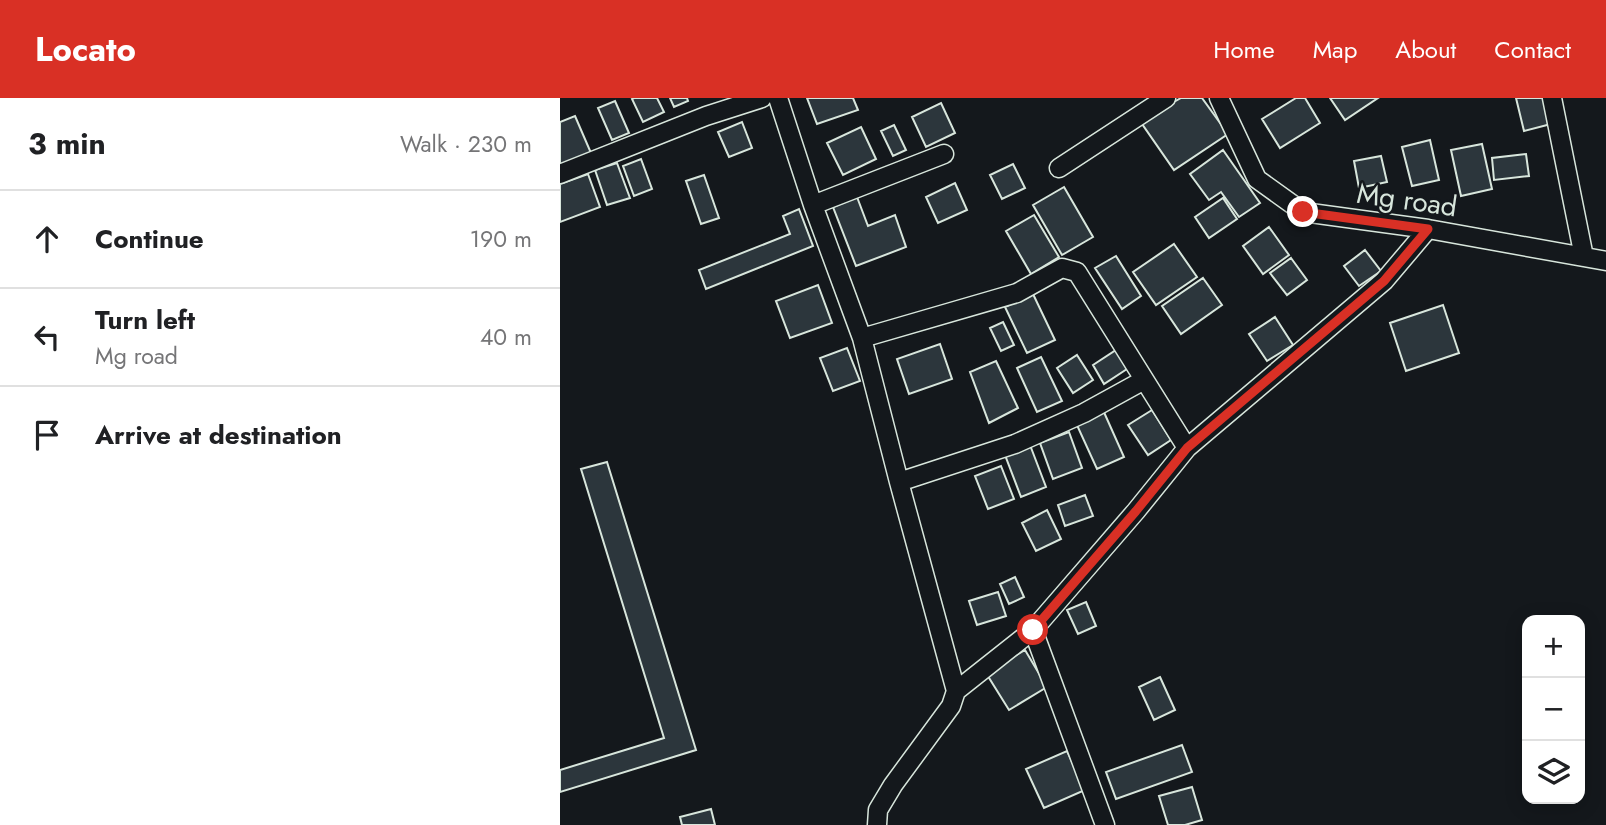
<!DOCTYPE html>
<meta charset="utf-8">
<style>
:root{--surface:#fff;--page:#f6f6f6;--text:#202124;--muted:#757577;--line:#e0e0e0;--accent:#d93025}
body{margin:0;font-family:Jost,sans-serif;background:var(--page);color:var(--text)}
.controls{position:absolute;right:21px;bottom:21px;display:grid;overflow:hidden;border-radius:14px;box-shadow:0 4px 18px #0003}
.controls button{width:63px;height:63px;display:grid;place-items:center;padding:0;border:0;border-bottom:2px solid var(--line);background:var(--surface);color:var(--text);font:35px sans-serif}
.stop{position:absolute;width:21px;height:21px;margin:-16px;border:5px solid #d93025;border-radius:50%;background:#fff}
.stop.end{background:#d93025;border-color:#fff;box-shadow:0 2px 7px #0008}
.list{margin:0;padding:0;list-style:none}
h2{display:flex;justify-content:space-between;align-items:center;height:91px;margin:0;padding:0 28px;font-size:30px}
h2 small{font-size:23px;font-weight:400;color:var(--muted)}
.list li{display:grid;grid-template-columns:46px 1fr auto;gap:21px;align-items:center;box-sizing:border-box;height:98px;padding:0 28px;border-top:2px solid var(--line)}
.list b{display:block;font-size:26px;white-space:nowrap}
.list p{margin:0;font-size:23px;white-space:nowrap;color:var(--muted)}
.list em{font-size:23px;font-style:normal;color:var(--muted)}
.icon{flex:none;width:38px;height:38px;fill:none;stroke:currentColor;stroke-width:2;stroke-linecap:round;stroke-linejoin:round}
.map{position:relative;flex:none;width:1046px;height:727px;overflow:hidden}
header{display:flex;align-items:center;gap:42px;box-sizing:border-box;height:98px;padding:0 35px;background:var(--accent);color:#fff}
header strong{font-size:33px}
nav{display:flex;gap:38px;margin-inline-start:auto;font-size:24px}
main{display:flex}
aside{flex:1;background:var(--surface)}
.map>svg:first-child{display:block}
</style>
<header>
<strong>Locato</strong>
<nav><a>Home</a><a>Map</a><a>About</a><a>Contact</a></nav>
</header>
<main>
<aside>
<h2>3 min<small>Walk · 230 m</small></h2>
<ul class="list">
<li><svg class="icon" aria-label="ahead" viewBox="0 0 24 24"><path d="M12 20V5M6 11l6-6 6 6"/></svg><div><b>Continue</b></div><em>190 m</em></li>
<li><svg class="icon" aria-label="left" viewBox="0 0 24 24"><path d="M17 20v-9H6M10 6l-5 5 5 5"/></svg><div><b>Turn left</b><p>Mg road</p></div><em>40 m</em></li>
<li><svg class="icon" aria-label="arrive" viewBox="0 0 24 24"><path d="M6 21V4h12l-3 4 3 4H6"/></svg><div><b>Arrive at destination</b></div></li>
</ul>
</aside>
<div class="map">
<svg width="1046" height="727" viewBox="0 0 1046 727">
<rect width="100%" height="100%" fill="#14181c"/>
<path fill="#2c363c" stroke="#d8e6dc" stroke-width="2" d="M74 0H97L104 14 83 24 72 1Z
M110 0H127L128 3 114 9Z
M247 0H293L298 12 257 26Z
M621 0H642L668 36 614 72 580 23Z
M736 0H745L760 25 720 50 702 21Z
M770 0H818L785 22Z
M956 0H984L991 26 964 33Z
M55 3 69 35 52 42 38 10Z
M381 5 395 35 366 49 352 19Z
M15 18 31 55 0 69V24Z
M182 24 192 50 169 59 158 34Z
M334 27 346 52 333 58 321 33Z
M301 29 316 61 283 77 267 45Z
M870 42 879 82 852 88 842 49Z
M922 46 932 91 901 98 891 52Z
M663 52 700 105 679 119 661 94 649 102 630 76Z
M966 56 969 78 934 82 932 60Z
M821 58 827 84 799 90 794 63Z
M81 61 92 91 74 98 63 68Z
M57 65 70 100 47 107 35 72Z
M453 66 465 90 442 101 430 77Z
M28 76 40 109 0 124V86Z
M144 77 159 120 141 126 126 83Z
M395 85 407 112 378 125 366 99Z
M504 89 533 139 502 157 473 107Z
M297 99 308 128 335 117 346 149 296 168 273 109Z
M663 100 677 121 649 140 635 119Z
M239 111 253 148 146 191 139 172 230 136 223 118Z
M474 117 499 159 471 176 446 133Z
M709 129 729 157 703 176 683 148Z
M614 146 637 179 596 207 573 174Z
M805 152 821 173 799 188 784 168Z
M556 158 581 198 562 211 535 170Z
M731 160 747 182 727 197 710 175Z
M643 180 662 207 621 236 602 208Z
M258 187 272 225 230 240 216 203Z
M473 196 495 242 467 255 445 209Z
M883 207 899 255 846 273 830 225Z
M715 219 733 247 707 263 689 236Z
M443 224 454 247 441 253 430 230Z
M380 246 392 281 349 296 337 261Z
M287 250 300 283 273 293 260 260Z
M556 252 567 271 544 286 533 267Z
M517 257 533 282 513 295 497 270Z
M481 259 502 303 477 314 457 270Z
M436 263 458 310 429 325 410 274Z
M543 312 564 359 537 371 516 325Z
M592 312 611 342 588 357 568 327Z
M509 334 522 370 493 381 480 345Z
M470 347 486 389 461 399 445 357Z
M47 364 136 652 0 694V672L104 640 21 371Z
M441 368 454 401 428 411 415 378Z
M525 397 533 418 505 428 498 407Z
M487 412 501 441 476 453 462 425Z
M455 479 464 499 449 506 440 486Z
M438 494 446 518 417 527 409 503Z
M526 504 536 528 518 536 507 512Z
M465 552 487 589 449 612 426 575Z
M600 579 615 612 594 622 579 589Z
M622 647 632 674 556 701 546 674Z
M507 653 525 692 484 710 466 671Z
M632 689 642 722 625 727H608L599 698Z
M151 711 155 727H122L120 719Z"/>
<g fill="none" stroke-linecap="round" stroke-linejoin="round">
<defs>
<path id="minor" d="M218 0 253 107 302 240 339 384 396 593
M659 0 697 81 743 114 868 131 1046 163
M992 0 1024 159
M499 70 606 0
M0 76 146 18 202 0
M253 107 384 56
M302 240 457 195 502 170 517 174 627 350
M339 384 455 346 524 315 584 282
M473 532 545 727
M317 727 318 712 333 687 391 608 396 593 473 532 576 413 627 350 824 183 868 131"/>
</defs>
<use href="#minor" stroke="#d8e6dc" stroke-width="21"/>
<use href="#minor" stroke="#14181c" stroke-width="18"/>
</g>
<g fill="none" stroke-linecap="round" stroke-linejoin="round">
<path stroke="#d93025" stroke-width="9" d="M473 532 576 413 627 350 824 183 868 131 743 114"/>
</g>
<g text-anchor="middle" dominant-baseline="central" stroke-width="5" stroke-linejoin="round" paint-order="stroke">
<g font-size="28" fill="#d8e6dc" stroke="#14181c">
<text transform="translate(847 102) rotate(8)">Mg road</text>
</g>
</g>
</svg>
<div class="controls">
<button>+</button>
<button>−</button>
<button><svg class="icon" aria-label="layers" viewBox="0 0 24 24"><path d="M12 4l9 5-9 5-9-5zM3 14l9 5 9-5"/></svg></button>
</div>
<div class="stop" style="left:473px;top:532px"></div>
<div class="stop end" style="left:743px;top:114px"></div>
</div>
</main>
